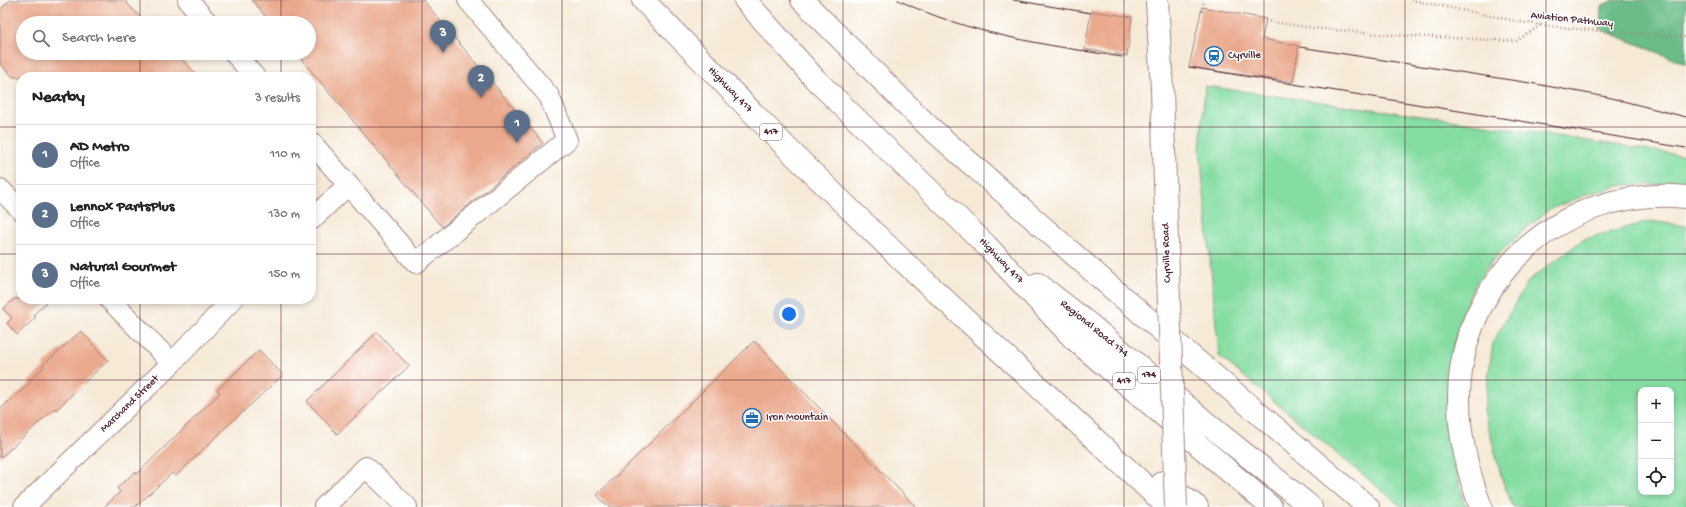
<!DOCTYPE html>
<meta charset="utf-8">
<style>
:root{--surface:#fff;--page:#f6f6f6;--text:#222;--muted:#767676;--line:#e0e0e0;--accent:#1f6fb2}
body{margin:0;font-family:"Gochi Hand",sans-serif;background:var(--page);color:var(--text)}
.controls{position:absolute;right:12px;bottom:12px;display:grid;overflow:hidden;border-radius:8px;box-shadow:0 2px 6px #0003}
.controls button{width:36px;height:36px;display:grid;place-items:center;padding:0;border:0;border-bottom:1px solid var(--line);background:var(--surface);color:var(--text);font:20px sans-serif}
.you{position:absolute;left:789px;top:314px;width:14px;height:14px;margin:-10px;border:3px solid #fff;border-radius:50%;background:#1a73e8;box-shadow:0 0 0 6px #1a73e833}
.badge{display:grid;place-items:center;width:26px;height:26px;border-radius:50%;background:var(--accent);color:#fff;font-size:13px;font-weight:700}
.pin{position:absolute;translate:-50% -33px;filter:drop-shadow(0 1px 2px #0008)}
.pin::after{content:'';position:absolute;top:21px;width:14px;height:12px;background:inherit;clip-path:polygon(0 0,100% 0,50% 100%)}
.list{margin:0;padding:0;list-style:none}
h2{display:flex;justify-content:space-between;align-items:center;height:52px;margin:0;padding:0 16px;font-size:17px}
h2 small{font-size:13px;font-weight:400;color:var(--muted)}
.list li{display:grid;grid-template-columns:26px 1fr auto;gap:12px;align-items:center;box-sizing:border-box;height:60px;padding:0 16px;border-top:1px solid var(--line)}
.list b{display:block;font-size:15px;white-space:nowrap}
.list p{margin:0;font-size:13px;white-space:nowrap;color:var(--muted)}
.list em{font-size:13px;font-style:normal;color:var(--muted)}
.icon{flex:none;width:22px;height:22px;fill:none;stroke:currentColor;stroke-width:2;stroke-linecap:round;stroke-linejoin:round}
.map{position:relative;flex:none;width:1686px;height:507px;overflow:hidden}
.search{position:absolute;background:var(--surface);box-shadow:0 2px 6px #0003;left:16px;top:16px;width:300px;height:44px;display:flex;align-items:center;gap:10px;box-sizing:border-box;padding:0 14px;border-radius:22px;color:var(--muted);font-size:15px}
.panel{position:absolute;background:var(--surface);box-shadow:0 2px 6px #0003;left:16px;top:72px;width:300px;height:232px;border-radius:16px}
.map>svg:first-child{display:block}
</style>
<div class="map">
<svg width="1686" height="507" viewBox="0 0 1686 507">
<rect width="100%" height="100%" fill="#fff"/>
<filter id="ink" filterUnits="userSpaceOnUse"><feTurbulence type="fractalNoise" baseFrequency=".025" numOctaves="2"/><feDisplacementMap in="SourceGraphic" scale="8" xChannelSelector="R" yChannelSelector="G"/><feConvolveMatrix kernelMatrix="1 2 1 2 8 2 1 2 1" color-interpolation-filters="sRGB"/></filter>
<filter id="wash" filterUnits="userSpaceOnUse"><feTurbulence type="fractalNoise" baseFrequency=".012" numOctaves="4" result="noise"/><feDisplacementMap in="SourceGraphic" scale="16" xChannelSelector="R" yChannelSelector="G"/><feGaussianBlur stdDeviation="0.9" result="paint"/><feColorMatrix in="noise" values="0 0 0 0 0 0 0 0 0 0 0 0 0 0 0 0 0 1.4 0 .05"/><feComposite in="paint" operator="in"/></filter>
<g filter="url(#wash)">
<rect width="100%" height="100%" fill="#f6ead7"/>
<path fill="#84dda2" stroke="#677e66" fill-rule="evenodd" d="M1205 86 1479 124 1686 156V184L1624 185 1588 194 1550 209 1522 232 1491 262 1473 288 1459 322 1452 353 1448 395 1450 438 1463 499 1467 507H1402L1219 356 1200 150Z
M1651 221 1686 226V507H1513L1502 479 1484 411 1493 342 1528 281 1584 239ZM1641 390H1671V492H1641Z"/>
<path fill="#6bbc88" stroke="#5a6e5a" d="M1613 0H1686V64L1600 29 1601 6Z"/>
<g id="blocks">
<path fill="#eaa98c" d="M10 0H124L146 23H23V53H176L199 77H13L0 64V10Z
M252 0H423L543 143 442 227 296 53H309V23H271Z
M1202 7 1266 19 1262 39 1299 46 1293 82 1189 67Z
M1091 11 1132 17 1127 56 1085 49Z
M14 299H50L33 315 36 317 17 335 7 323 12 318 3 309Z
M81 331 108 360 56 410 55 408 0 458V409L30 383 29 381 44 367 43 365Z
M377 332 409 366 337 434 307 401Z
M754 341 916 507H608L597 495Z
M259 350 283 375 226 427 176 476 172 473 135 507H104L120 492 117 488 135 472 137 474 186 426 220 393 217 390Z"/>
</g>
</g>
<g filter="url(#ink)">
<use href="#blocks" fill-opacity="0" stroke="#a08481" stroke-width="1"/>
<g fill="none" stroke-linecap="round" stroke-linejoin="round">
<defs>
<path id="minor" d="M188 0 208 23
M234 53 255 77
M311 142 416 263 567 140 549 96 468 0
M0 189 21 210
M311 220 348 185
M109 299 172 363
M24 507 172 363 233 299
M324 507 366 467 407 507"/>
<path id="major" d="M1162 90 1168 274"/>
<path id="highway" d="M643 0 791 152 902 260 1168 507
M745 0 815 79 986 245 1074 339 1271 507
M802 0 926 124 1121 296 1368 507
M1038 284 1089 324 1210 426 1311 507
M1163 482 1197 507
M1481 507C1468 473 1459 437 1459 401 1458 277 1565 184 1686 197"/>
</defs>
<use href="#minor" stroke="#a08481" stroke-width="22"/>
<use href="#major" stroke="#a08481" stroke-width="24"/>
<use href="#highway" stroke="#a08481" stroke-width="24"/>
<path stroke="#a08481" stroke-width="2.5" stroke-dasharray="1 3" stroke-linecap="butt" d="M1124 0H1125
M1187 0H1189
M1411 0 1526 23 1576 29 1686 37
M1202 12 1204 0
M1265 21 1313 28 1391 35 1516 41 1541 25"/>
<use href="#minor" stroke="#fff" stroke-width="20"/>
<use href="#major" stroke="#fff" stroke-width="22"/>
<use href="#highway" stroke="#fff" stroke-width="22"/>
<path stroke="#4a1f2b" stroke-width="1" d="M898 0C968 34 1046 45 1122 57
M1013 0 1091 13
M1300 47 1530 83 1607 97 1686 117
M1189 67 1686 148"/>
<defs>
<path id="major-bridge" d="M1157 0 1162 90
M1168 274 1176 507"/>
</defs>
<use href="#major-bridge" stroke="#a08481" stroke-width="24" stroke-linecap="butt"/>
<use href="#major-bridge" stroke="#fff" stroke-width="22"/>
</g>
</g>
<path fill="none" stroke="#4a1f2b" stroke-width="1" stroke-opacity="0.55" d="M140 0V23M281 0V23M422 0V507M562 0V507M702 0V507M843 0V507M984 0V507M1124 0V507M1264 0V507M1405 0V507M1546 0V507M140 53V77M281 53V77M0 127H21M311 127H1686M0 254H21M311 254H1686M140 299V507M281 299V507M0 380H1686"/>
<defs>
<symbol id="station-ring" viewBox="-11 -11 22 22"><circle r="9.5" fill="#fff" stroke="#1f6fb2" stroke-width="1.5"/><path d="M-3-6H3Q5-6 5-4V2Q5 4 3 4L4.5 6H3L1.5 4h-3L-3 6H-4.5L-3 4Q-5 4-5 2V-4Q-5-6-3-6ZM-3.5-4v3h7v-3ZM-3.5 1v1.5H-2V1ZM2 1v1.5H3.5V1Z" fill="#1f6fb2"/></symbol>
<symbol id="office-ring" viewBox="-11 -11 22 22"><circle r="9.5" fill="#fff" stroke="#1f6fb2" stroke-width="1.5"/><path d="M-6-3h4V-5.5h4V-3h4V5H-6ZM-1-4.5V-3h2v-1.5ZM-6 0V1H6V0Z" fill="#1f6fb2"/></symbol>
</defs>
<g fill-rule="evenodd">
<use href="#station-ring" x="1203" y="45" width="22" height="22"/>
<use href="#office-ring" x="741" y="407" width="22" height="22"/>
</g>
<g text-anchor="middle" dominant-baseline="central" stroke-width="3" stroke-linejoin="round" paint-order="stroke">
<g fill="#fff" stroke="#80626b" stroke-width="1">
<rect x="760" y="124" width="22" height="16" rx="3"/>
<rect x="1138" y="367" width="22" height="16" rx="3"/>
<rect x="1113" y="373" width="22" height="16" rx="3"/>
</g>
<g font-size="10" font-weight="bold" fill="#4a1f2b">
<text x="771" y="132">417</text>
<text x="1149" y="375">174</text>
<text x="1124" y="381">417</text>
</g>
<g font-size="11" fill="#4a1f2b" stroke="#fff">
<text transform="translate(1572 20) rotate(6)">Aviation Pathway</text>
<text transform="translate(730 90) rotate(46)">Highway 417</text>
<text transform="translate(1167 253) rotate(-92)">Cyrville Road</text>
<text transform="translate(1001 261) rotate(46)">Highway 417</text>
<text transform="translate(1094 329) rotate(39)">Regional Road 174</text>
<text transform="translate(130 404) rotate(-44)">Marchand Street</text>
</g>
<g font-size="11" fill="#4a1f2b" stroke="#fff" text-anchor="start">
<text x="1228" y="56">Cyrville</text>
<text x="766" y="418">Iron Mountain</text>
</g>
</g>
</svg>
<div class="controls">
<button>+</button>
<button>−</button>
<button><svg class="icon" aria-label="locate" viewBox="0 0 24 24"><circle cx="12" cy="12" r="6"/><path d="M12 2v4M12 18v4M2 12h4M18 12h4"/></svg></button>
</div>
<div class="you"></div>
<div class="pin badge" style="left:517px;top:143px;background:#5c6f8a">1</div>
<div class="pin badge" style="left:481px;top:98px;background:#5c6f8a">2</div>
<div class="pin badge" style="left:443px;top:53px;background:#5c6f8a">3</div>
<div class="search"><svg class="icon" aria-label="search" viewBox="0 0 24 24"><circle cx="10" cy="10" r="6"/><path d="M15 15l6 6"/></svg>Search here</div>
<section class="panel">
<h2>Nearby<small>3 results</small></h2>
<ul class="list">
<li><span class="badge" style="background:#5c6f8a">1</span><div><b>AD Metro</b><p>Office</p></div><em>110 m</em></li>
<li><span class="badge" style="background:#5c6f8a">2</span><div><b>Lennox PartsPlus</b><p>Office</p></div><em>130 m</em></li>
<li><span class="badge" style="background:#5c6f8a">3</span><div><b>Natural Gourmet</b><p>Office</p></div><em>150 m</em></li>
</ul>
</section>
</div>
